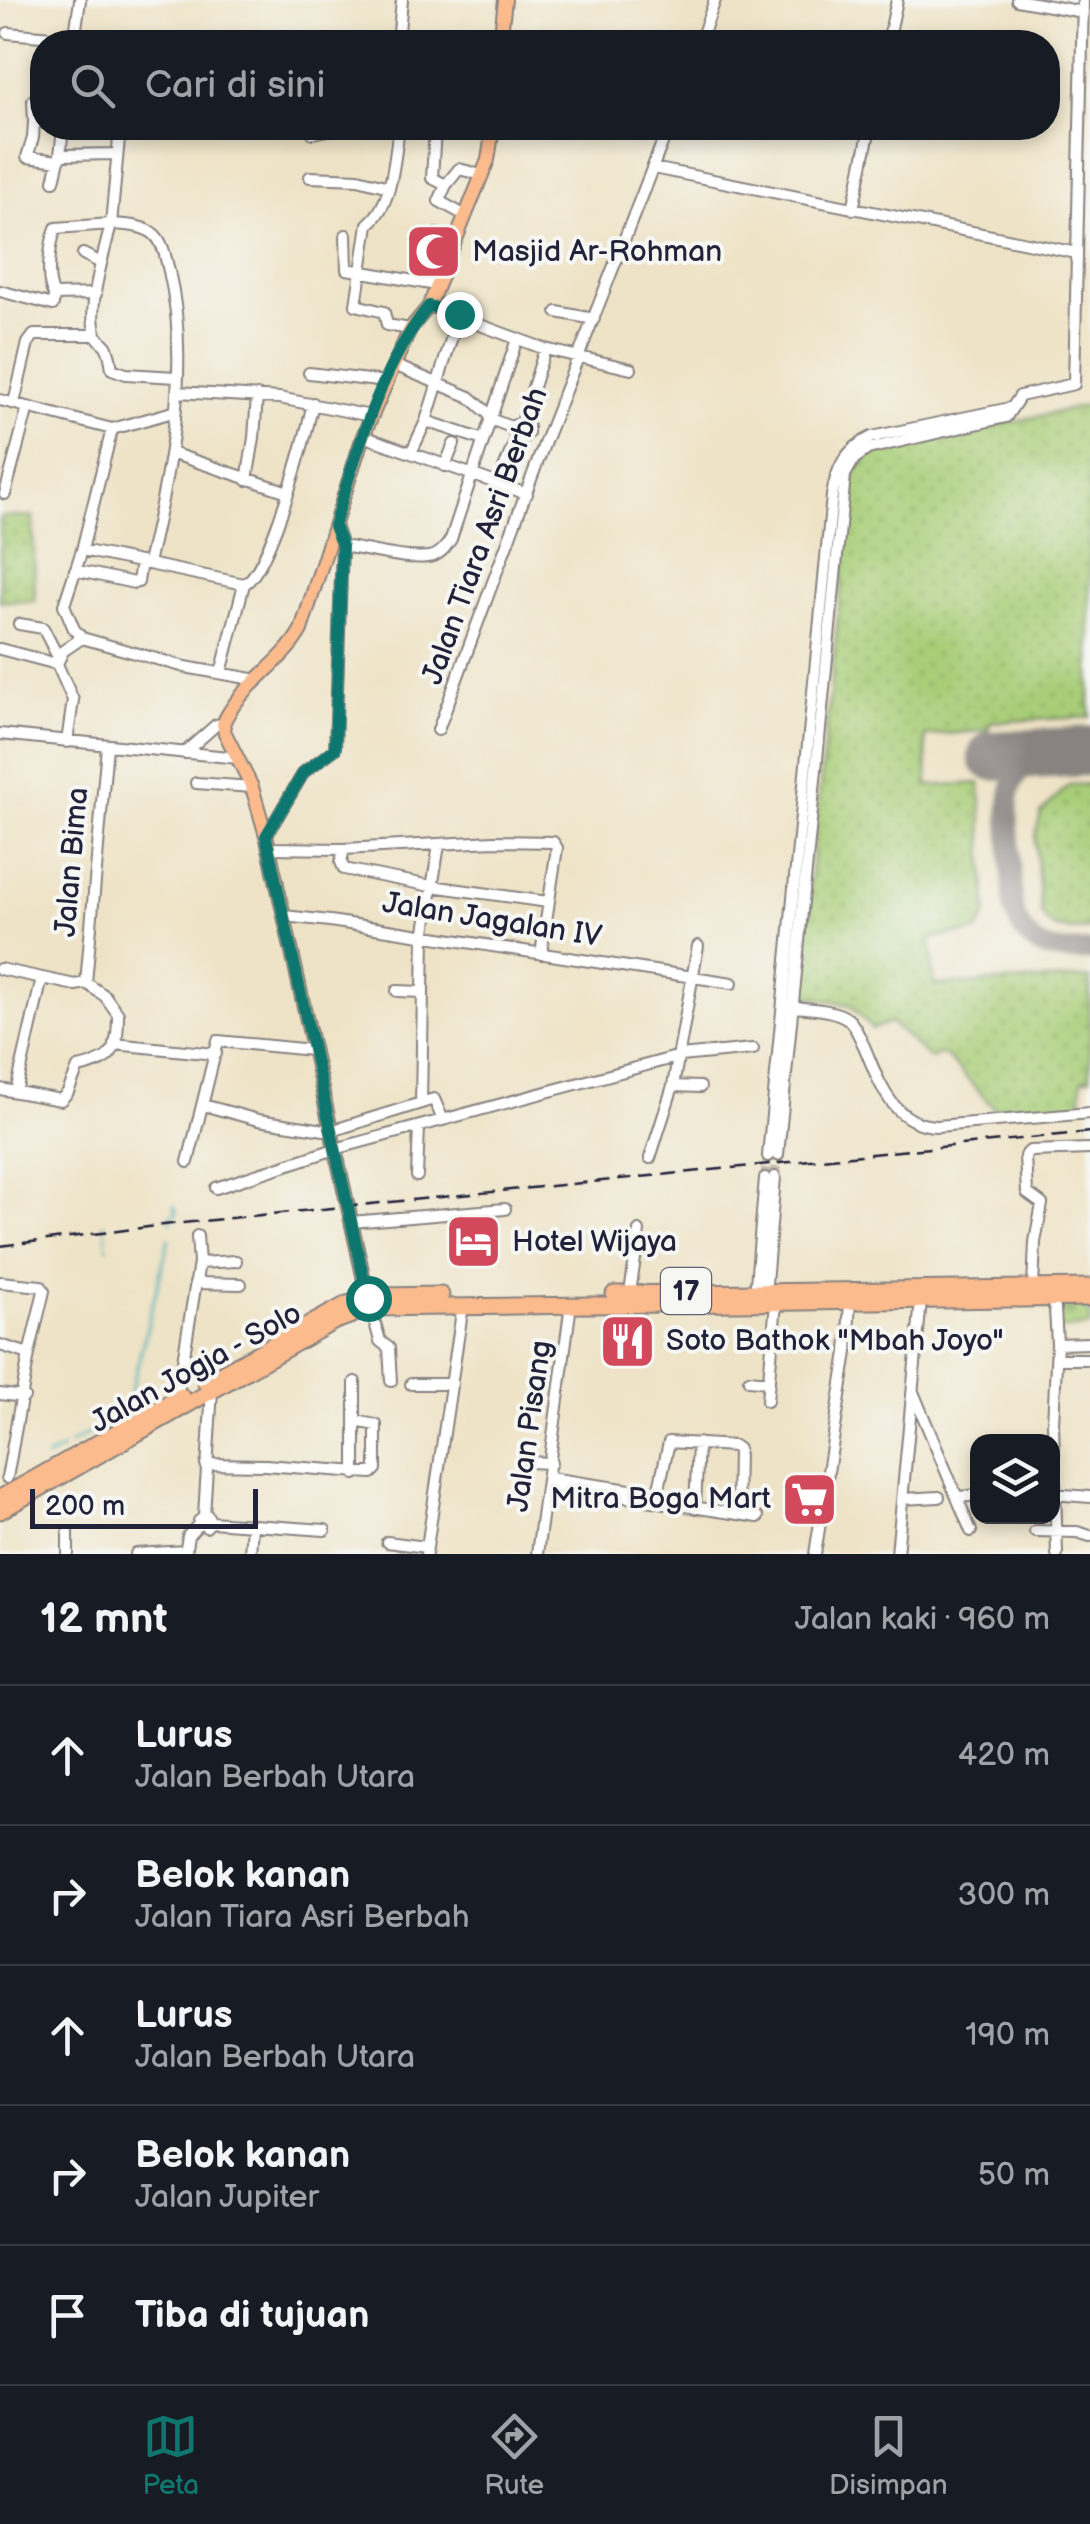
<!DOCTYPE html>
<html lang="id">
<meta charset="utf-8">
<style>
:root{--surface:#171b24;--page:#20242c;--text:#f1f3f6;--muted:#9ea1a6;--line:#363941;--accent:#0f766e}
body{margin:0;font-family:"Balsamiq Sans",sans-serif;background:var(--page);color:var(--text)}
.controls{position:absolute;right:30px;bottom:30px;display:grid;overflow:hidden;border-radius:20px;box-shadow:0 5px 15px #0003}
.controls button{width:90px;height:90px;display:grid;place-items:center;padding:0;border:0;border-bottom:2px solid var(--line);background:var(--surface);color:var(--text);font:50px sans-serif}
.scale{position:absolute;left:30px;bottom:25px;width:228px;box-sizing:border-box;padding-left:10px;border:5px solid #22223b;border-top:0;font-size:28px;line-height:35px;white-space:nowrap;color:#22223b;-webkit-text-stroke:8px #f6f6f2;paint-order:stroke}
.stop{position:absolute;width:30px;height:30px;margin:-22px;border:8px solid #0f766e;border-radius:50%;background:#fff}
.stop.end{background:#0f766e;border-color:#fff;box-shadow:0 2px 10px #0008}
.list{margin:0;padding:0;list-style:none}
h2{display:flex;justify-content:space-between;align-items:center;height:130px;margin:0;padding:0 40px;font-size:42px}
h2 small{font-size:32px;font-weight:400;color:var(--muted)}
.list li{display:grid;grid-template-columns:65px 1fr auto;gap:30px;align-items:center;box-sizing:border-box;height:140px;padding:0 40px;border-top:2px solid var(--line)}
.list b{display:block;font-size:38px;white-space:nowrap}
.list p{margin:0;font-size:32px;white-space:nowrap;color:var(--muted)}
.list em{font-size:32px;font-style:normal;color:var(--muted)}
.icon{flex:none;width:55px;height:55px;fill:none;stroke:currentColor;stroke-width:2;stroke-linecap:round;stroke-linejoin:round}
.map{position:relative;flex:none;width:1090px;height:1554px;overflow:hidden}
.search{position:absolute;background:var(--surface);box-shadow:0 5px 15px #0003;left:30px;right:30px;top:30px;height:110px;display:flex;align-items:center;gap:25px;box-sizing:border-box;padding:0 35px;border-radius:40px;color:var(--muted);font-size:38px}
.sheet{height:830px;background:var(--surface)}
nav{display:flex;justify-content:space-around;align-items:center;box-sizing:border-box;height:140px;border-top:2px solid var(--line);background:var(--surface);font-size:28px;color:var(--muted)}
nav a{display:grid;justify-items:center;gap:5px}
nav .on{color:var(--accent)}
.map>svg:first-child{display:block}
</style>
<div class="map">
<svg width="1090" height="1554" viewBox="0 0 1090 1554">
<defs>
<pattern id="grass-dots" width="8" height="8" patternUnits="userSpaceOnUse" patternTransform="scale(2.5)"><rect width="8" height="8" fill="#a9ce78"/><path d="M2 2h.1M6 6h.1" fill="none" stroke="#91b169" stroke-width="1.8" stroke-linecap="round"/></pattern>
<pattern id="cemetery-stones" width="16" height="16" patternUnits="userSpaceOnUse" patternTransform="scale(2.5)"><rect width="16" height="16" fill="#a9ce78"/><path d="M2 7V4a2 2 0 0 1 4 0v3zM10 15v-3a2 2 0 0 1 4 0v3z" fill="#91b169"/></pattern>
</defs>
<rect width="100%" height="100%" fill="#f6f6f2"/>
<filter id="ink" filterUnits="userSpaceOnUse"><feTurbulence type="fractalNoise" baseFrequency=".01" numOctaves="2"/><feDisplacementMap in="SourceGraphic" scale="20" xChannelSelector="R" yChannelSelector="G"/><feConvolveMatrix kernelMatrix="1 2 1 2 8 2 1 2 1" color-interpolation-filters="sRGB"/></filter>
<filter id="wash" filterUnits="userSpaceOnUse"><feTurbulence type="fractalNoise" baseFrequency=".0048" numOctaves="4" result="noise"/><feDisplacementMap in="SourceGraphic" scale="40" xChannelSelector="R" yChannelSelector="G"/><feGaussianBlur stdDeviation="2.25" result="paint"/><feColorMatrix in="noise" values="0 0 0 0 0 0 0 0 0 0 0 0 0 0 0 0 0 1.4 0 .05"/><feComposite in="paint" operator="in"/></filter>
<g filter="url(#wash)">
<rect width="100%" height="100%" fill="#eee3c6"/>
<path fill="url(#grass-dots)" stroke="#66785a" stroke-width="2.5" d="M1090 405V717L990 722 989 730 925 736 928 786 980 783 987 913 978 931 931 938 934 985 1090 978V1078L1082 1079 1081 1106 995 1109 946 1056 937 1054 932 1059 927 1056 890 1022 872 1029 851 1005 798 994 852 484 855 471 873 452Z
M33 516 35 601H0V517Z
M1090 784V929C1070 929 1051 934 1041 913L1035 837 1041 813 1069 785Z"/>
<path fill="url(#cemetery-stones)" stroke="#66785a" stroke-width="2.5" d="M1090 1306V1326L1055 1330 1054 1307Z"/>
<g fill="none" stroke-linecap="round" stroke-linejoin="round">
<path stroke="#3fafba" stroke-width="2.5" d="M171 1222 170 1216 177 1213 174 1205
M104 1224 105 1228
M106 1233V1234
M106 1238V1240
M107 1245V1248
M69 1445 126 1411 169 1239
M46 1458 62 1449"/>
<path stroke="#888280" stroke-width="20" d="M1062 752C1007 761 1006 792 1010 838 1011 861 1012 885 1013 908 1025 951 1051 953 1090 951"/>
<path stroke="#888280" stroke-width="50" d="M993 756 1090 751"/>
</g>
</g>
<g filter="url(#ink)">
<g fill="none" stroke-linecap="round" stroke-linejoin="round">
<path stroke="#c5bcaa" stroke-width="10" stroke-dasharray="10 5" stroke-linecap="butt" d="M775 1177 778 1155
M765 1178 768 1156"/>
<defs>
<path id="minor" d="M1017 0 1083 12
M8 33 74 39
M500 39 528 42
M74 42 80 0
M398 42 402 0
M700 42 715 0
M888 42 897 0
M34 122 33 100 42 98
M42 122H34L33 138 27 157 59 161
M120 128 111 224C125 225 144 225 155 235 164 244 166 260 169 271 191 364 170 472 148 563
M394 128 493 134
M399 128C394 159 393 205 368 224L356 305 384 312 387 325 410 329
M435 129 432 178 446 185 439 201 464 215
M313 133 339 128
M60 155 63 128
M653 168 1077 253
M310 177 358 179 389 187
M54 181 60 155 117 154
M446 185 459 169 482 175
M853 209 870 128
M436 234 454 239
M346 235 347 269 436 285
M83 254 99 262
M0 291 53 305 54 295
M96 294 54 295C45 280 50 243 56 228L111 224C105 252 86 306 96 334 97 338 103 343 106 346 110 353 111 362 112 369L126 374 176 377
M429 306 545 349 631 369
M557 312 594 319
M394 365 470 397 491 416
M309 373 386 382
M177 392 279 398 371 416
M0 400 112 429 173 412
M14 403 28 343 34 335H96
M490 419 511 427 522 422 528 427V433L523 438H516L511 427
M426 421 483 440
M522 422 545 349
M363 436 527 494
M171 453 288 492
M411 453 426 421 459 314
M445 466 454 444
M247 480 254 438 257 396
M498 484 516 438
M5 494 28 407
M342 546C365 549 412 562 433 556 442 553 446 546 451 539L517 339
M82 550 244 584
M75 570 134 583 138 582 141 562
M19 624 43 628 59 659
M82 638 185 667 258 680
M0 649 57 664
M221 673 244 584C270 572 306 435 313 403
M438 730 546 439 668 128
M0 734 238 758
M67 742 73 700 57 664 63 651 82 638 74 629 64 605 82 550 112 429
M184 753 216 725 223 724
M196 783 252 787
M266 836 304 772 335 749 342 546 335 526
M268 848 344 849 494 841 553 842 557 848 541 954
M344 849 341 862 344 869 431 886 548 902
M284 916 330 921 732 983
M0 969 75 985 86 983
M86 983 107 746
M397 991 423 992
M787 1006C805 1009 833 1008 848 1019 856 1026 859 1037 864 1046 879 1081 891 1124 937 1126L1090 1113
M114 1044 216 1054
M673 1086 700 1087
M0 1089 61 1100 68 1092 78 1068C113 1060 118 1052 118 1014L105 996 86 983
M16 1092 42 978
M421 1102 424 937 439 845
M203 1105 258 1120 331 1131 434 1099 443 1120
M778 1155 845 475 854 459 868 449 1006 417 1020 396 1074 384 1083 0
M768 1156 832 496C836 469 845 449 872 437L1010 408
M650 1158 673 1086 698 946
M188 1162 218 1041 312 1050
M417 1176 419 1127
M216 1188 335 1149 680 1056 753 1049
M351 1222 505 1209
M199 1263 236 1261
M0 1282 41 1286 44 1291 29 1354 7 1478
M195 1283 241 1284
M1033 1288 1035 1242 1042 1204 1027 1193 1025 1156 1030 1151 1090 1149
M630 1293 639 1231
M765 1295 775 1177
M755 1296 765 1178
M1050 1298 1055 1309 1057 1344 1053 1423 1057 1554
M371 1308 380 1341 389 1348 391 1381
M1057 1344 1090 1343
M0 1345 29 1354
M1057 1359H1090
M749 1380 769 1382
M411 1384H452
M913 1392 971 1531
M0 1394 24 1397
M177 1398 199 1263 197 1236
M767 1401 776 1303
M528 1462 551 1463
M206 1464 265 1465 372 1473 376 1469V1425L356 1421
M355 1474V1382
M549 1478 657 1494
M548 1485 758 1517
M1052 1494 1090 1497
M959 1497 978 1495
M902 1499 939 1497
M656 1502 669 1442 734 1446 738 1449 737 1514
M695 1508 698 1443
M204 1515 212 1390
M211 1522 206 1527 199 1521 207 1515 211 1522 325 1530
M1035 1531 1077 1532 1090 1536
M68 1533V1554
M387 1542 426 1547
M136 1554 186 1551
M185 1554 188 1536 200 1523
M250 1554 252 1525
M426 1554 463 1305
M537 1554 571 1304
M815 1554 847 1352 850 1301
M897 1554 921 1300"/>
<path id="major" d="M500 42 505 0
M368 1298 267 839 252 787 225 733 223 724C239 686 281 666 301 630L363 436 410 329 429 306 488 160 493 128"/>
<path id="highway" d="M614 1294 1090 1287
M205 1382 347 1304 379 1296 441 1295
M0 1498 181 1396
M0 1511 333 1322 371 1308 1090 1298"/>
</defs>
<use href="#minor" stroke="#888280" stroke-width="14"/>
<use href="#major" stroke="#888280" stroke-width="16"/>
<use href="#highway" stroke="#888280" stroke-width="19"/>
<use href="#minor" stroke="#fff" stroke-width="10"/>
<use href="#major" stroke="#fbbb8d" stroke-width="12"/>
<use href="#highway" stroke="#fbbb8d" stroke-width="15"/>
<path stroke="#22223b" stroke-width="2.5" stroke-dasharray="15 8" stroke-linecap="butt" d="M0 1246 172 1224 1090 1132"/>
</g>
</g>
<g fill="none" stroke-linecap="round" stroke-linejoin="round" filter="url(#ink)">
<path stroke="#0f766e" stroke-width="12" d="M368 1298 266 836 304 772 335 749 342 546 334 526C356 455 381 364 429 306L459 314"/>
</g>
<defs>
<symbol id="mosque-square" viewBox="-11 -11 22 22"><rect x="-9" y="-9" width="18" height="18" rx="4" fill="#d1495b" stroke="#f6f6f2"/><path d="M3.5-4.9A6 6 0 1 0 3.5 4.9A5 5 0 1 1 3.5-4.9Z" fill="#fff"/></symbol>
<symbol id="hotel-square" viewBox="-11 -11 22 22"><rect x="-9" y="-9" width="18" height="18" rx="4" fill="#d1495b" stroke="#f6f6f2"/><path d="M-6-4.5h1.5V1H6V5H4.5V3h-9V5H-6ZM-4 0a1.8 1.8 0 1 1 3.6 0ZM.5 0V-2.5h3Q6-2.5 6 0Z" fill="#fff"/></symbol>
<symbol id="restaurant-square" viewBox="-11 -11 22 22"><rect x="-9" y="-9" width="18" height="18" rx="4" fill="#d1495b" stroke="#f6f6f2"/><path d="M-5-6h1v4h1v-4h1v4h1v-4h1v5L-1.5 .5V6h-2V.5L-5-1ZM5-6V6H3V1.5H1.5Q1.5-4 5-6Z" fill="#fff"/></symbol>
<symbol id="supermarket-square" viewBox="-11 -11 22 22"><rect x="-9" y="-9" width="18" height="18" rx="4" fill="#d1495b" stroke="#f6f6f2"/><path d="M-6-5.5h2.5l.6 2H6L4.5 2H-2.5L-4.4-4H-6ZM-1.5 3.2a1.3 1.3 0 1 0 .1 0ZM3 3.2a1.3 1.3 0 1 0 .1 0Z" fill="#fff"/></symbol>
</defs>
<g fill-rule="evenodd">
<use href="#mosque-square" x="402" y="220" width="63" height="63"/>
<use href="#hotel-square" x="442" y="1210" width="63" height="63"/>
<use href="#restaurant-square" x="596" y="1310" width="63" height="63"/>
<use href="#supermarket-square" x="778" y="1468" width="63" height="63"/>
</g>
<g text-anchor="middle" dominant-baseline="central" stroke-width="8" stroke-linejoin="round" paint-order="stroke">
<rect fill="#f6f6f2" stroke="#626272" stroke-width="2.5" x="661" y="1268" width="50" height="46" rx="8"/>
<g font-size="28" font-weight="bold" fill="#22223b">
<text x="686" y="1291">17</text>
</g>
<g font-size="30" fill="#22223b" stroke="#f6f6f2" text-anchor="start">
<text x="472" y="252">Masjid Ar-Rohman</text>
<text x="512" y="1242">Hotel Wijaya</text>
<text x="666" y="1341">Soto Bathok "Mbah Joyo"</text>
<text x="771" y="1499" text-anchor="end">Mitra Boga Mart</text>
</g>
<g font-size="30" fill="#22223b" stroke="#f6f6f2">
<text transform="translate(485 536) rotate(-70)">Jalan Tiara Asri Berbah</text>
<text transform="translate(72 862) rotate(-85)">Jalan Bima</text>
<text transform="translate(492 920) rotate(9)">Jalan Jagalan IV</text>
<text transform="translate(196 1368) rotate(-29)">Jalan Jogja - Solo</text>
<text transform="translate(530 1426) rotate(-82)">Jalan Pisang</text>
</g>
</g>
</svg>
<div class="controls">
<button><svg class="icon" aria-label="layers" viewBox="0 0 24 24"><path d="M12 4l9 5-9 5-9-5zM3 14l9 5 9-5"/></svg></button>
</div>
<div class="scale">200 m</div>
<div class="stop" style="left:368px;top:1298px"></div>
<div class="stop end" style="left:459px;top:314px"></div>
<div class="search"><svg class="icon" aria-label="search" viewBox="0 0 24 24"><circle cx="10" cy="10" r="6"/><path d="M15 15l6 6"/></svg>Cari di sini</div>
</div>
<section class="sheet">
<h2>12 mnt<small>Jalan kaki · 960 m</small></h2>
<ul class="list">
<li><svg class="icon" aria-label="ahead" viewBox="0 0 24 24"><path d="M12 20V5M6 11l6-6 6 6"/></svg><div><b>Lurus</b><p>Jalan Berbah Utara</p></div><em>420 m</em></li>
<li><svg class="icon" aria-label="right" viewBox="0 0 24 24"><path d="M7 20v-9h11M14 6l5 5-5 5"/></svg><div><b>Belok kanan</b><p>Jalan Tiara Asri Berbah</p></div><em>300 m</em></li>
<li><svg class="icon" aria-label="ahead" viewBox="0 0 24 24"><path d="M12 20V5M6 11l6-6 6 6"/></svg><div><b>Lurus</b><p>Jalan Berbah Utara</p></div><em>190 m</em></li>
<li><svg class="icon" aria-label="right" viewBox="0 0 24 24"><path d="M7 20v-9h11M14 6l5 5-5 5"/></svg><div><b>Belok kanan</b><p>Jalan Jupiter</p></div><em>50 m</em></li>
<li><svg class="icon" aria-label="arrive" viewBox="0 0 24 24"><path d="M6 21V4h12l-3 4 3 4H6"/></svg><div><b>Tiba di tujuan</b></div></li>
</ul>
</section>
<nav>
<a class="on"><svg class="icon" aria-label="map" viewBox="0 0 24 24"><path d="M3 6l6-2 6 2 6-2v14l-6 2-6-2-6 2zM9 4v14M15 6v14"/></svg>Peta</a>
<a><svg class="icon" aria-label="directions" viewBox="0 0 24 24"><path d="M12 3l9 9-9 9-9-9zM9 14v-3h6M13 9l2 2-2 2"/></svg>Rute</a>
<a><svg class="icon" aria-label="saved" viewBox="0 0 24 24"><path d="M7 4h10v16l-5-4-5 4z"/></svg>Disimpan</a>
</nav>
